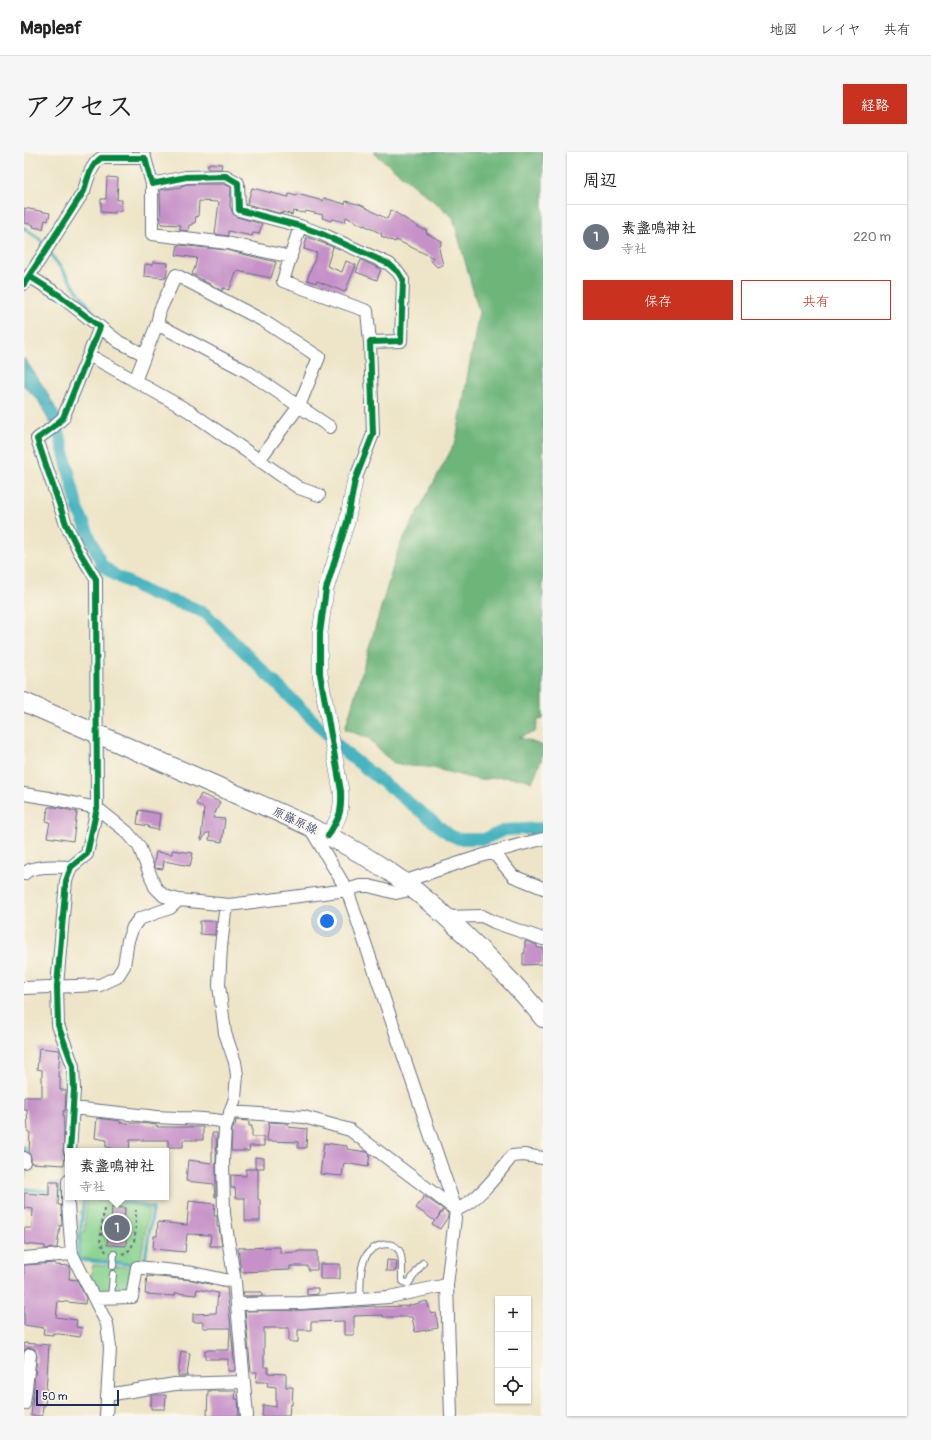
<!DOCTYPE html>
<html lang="ja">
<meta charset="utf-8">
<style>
:root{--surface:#fff;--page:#f6f6f6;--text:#222;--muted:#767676;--line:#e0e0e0;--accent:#c8321e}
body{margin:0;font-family:Pangolin,"Klee One",sans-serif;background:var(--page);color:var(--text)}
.controls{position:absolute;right:12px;bottom:12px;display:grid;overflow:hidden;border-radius:0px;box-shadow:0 1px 3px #0004}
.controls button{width:36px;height:36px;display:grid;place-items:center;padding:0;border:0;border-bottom:1px solid var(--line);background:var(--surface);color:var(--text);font:20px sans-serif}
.scale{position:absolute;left:12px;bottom:10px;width:83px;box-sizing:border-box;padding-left:4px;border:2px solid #1b2f5e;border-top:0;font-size:11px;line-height:14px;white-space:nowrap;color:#1b2f5e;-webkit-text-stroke:3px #fbf7ec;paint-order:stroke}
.you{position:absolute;left:303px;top:769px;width:14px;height:14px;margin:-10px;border:3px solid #fff;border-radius:50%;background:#1a73e8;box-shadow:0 0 0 6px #1a73e833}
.badge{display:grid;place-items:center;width:26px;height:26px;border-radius:50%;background:var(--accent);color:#fff;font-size:13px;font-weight:700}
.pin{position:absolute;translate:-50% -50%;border:2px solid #fff;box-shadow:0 1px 4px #0006}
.popup{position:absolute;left:41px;top:996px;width:104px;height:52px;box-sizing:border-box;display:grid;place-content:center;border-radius:0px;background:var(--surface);filter:drop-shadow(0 1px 3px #0005);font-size:13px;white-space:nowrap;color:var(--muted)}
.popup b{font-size:15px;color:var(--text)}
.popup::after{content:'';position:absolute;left:50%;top:100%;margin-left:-8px;border:8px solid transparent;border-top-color:var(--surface)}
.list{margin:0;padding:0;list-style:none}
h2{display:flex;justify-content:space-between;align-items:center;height:52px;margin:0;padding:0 16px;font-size:17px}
h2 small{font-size:13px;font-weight:400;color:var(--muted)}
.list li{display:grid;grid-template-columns:26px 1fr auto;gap:12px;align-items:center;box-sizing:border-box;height:64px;padding:0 16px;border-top:1px solid var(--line)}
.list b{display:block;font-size:15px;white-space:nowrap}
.list p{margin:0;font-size:13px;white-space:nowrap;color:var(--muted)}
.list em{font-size:13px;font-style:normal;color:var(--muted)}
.actions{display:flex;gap:8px;padding:12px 16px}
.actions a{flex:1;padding:9px 0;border:1px solid var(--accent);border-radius:0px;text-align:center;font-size:14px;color:var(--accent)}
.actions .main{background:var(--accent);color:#fff}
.icon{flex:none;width:22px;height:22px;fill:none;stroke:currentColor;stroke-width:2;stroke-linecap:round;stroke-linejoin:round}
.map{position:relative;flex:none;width:519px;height:1264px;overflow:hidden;border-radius:0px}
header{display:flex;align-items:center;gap:24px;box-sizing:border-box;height:56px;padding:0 20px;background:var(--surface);border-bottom:1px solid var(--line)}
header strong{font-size:19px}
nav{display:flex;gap:22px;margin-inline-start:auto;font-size:14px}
.intro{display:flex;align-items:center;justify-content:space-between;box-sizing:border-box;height:96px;padding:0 24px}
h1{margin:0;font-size:28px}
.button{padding:10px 18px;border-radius:0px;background:var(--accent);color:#fff;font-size:14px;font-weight:700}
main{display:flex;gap:24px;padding:0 24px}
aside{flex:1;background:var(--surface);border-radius:0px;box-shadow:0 1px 3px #0004}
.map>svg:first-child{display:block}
</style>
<header>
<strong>Mapleaf</strong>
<nav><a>地図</a><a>レイヤ</a><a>共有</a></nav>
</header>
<div class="intro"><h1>アクセス</h1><a class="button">経路</a></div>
<main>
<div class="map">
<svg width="519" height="1264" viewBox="0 0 519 1264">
<rect width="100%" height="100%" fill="#fbf7ec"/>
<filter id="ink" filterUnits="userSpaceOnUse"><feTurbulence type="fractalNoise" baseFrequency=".025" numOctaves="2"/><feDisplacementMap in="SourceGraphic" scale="8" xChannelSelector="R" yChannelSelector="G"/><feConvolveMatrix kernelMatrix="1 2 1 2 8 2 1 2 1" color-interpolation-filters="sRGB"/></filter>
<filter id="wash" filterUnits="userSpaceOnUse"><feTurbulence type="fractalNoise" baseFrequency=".012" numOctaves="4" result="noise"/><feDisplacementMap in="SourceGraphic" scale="16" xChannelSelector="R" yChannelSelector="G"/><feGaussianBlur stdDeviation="0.9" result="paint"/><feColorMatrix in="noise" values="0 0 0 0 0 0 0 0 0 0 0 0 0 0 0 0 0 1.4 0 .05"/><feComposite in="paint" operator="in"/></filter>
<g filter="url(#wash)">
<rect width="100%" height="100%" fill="#eee5c8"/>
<path fill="#89d38f" stroke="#528176" d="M63 1048C84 1048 104 1050 125 1058L116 1112 55 1106 58 1081H60Z
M69 1113 111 1116 107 1143 75 1144 67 1127Z"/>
<path fill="#6eb57a" stroke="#44726c" d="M349 0H519V567L514 568 511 580 495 585 519 594 517 608 508 630 501 627 477 625 455 628 405 615 386 614 370 611 357 600 346 587 321 577 375 395 432 289 455 160 429 65Z"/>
<path fill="#46b4c0" stroke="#30728f" d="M0 206 21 237 35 263 26 271 15 249 0 234Z"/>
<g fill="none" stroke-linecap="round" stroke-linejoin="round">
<path stroke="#46b4c0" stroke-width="3.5" d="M0 76 16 87 20 93
M26 101 73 166
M0 995 2 1003
M0 1025 2 1011
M0 1037 39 1041
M67 1045 109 1051 129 1056 120 1114
M54 1104 60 1045
M54 1108 112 1113"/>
<path stroke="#46b4c0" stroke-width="12" d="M29 263 33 273 54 357 78 413 91 423 127 442 168 455 182 462 322 601 426 683 435 687H460L481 678 519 676"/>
</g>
<g id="blocks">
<path fill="#c691c8" d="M188 11 198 12 197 17H184V12Z
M83 25 94 26 93 48H98L97 59 92 58 91 61 77 60V47H82Z
M163 32H200L207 35 206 54 209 62 213 65 238 72 235 82 229 81 228 84 204 79V84L191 82 195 50 175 49 174 65 172 64 171 71H168V73H165L164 79 156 78V73L137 72 136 38 157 35V34Z
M228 36 264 45 265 42 272 44 273 42 299 49 300 46 321 52 322 49 337 53 363 67 367 58 398 77H402V81L418 89 415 97 419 113 413 115 407 109 410 106 372 88 371 90 357 84 358 82 340 73V74L322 65 321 70 308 67 307 69 298 66 299 63 282 59 281 61 269 59 268 63 259 60 258 62 223 52Z
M0 56 26 61 24 69 21 68 19 77 9 75 10 73 0 71Z
M283 85 309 95 303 114 318 120 322 109 332 113 321 140 293 129 292 131 283 128 293 101 280 97Z
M154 93 202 98 252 110 247 126 213 119 205 138 199 136 198 139 168 122 171 115 173 106 152 103Z
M337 108 357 117 353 128 332 120Z
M129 110 144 111 142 126 120 124 121 112 129 113Z
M177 642 196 650 189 666 201 667 198 690 185 688 186 681H182L178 688H177L180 656 172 652Z
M24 655H32L53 660 49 689 23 685 26 670 22 669Z
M115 658 136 662 134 678 124 676 125 674 113 672Z
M148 698 169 701 166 714 140 709 139 717 131 716 130 712 132 700 148 702Z
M176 769H192L191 783 176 782Z
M501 789 513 793V796H519V812L499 813V801H501Z
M15 896 35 898 36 900 34 924H36V938H42L41 959H39L40 978 39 999 41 1004 40 1013 7 1011V1006L5 1001 6 980H4L3 958H0V945H18V918L13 917Z
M73 966 96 969V971H115L133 973V975H179V988H159V995H144V988H106L105 999H89V996L82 995V988L71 986Z
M212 968 225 969V974H228V985H240V994H226L225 999H207L208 978 210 974H211Z
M245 970 264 971V975L283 977 282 996H274V990L243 989Z
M188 981H193L192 1010V1045H191L190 1032 162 1029 164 1008 188 1011Z
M300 991 323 994V997L343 1000 346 1002 344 1015 320 1011 318 1024 296 1022Z
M231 1005 240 1006V1016H231Z
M222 1017H234V1047L236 1048V1069H221V1046H212L211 1036H207V1023L222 1024Z
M25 1030H35L34 1053H37L38 1074 36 1073 33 1096 21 1097V1094L0 1092V1076H8L9 1057 0 1056V1041L25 1043Z
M400 1044 419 1057 412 1068 420 1058 424 1061V1065L416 1077 408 1072 411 1069 392 1056Z
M165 1049 191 1052 190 1064H193V1075H195L198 1094H186L187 1083 163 1082 161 1100 129 1097 130 1084H133L134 1070 163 1073Z
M88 1055 101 1056 100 1074V1084H102V1094L83 1093 84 1083H86V1074H87Z
M256 1095V1101L274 1100V1099H293V1118H284V1114H266V1118L217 1120 214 1096Z
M363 1108 373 1109 372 1119H362Z
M31 1111V1113L46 1114 45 1127 53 1128 62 1146 61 1152 34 1149 32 1165 53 1168 52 1175 58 1176 56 1185 29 1181V1183L19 1182 20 1176 0 1173V1113Z
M296 1112H316V1127H296Z
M123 1124 168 1128 203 1136 211 1219H204V1207H181V1198H205L206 1176H179V1170H169V1162L192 1161 194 1141 173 1137 172 1143 151 1141V1144L121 1142Z
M283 1136H294V1142L283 1143Z
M219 1140H238V1144H220Z
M403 1149 407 1162 412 1161 414 1176 391 1180 388 1165H359V1163L330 1164V1183H320V1169L287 1170V1178H274V1190H265V1176H240V1215H244V1221L262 1222V1235H269L268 1253H266L265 1264H238L239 1253 252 1255V1235L243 1234 244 1230H232L233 1220H227L221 1159 278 1158 351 1154V1155L383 1154Z
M0 1191 25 1193 21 1254H19L18 1264H7L13 1204 11 1197 7 1196H3L0 1199Z
M157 1199 166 1201 163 1224H154Z
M184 1239H212L211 1247H214L215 1264H183Z
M127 1243H142L141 1257H127Z"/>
</g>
</g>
<g filter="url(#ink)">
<use href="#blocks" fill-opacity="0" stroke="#656f83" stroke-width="1"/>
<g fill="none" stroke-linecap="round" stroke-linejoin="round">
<defs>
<path id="service" d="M89 1114 90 1102
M87 1146 89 1122
M336 1147C337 1133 335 1116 342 1104 348 1093 369 1086 376 1100 379 1107 378 1120 378 1128L380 1130 384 1132 399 1111"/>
<path id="minor" d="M128 32V82L203 91 267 105
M276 74 259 129 343 159 346 190
M5 124 35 143 76 175 39 266 28 276 13 287 42 372 55 399 72 427 73 656 63 702 47 715 42 729 33 834 34 873 49 914 50 938 46 999
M0 132 60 39C63 27 67 13 77 6H121L128 32 162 25 202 24 214 31 215 58 276 74 298 82 365 112 374 120 379 128 377 189 346 190 349 282 331 328
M133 172 224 220 306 275
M76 175 95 190 121 203
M65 203 165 259 275 336 295 343
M111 229 133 172 136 158 152 123 238 168 295 205 275 254 235 308
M0 642 25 646 73 656 103 680 115 694 131 735 140 744 155 748 205 753 323 738 336 734H345L372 741 389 737
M286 676 323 738 432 1058 423 1133 427 1264
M469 700 489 724 519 736
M0 722C8 712 35 715 47 715
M379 730C426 714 471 698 519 687
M205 753 201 760 197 795 195 833 201 881 211 910 213 923 211 946 201 977 199 1010 200 1062 211 1130 223 1264
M422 765 458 764 470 770 519 787
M0 836 76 833 93 825 100 814 104 788 109 775 115 767 146 756 155 748
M49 956 124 964C135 966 142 965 153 966 170 966 186 967 203 970
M206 960 280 965 326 978 432 1058C454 1049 473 1023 488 1004L500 1003 519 1006
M0 1006V1010
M44 1029V1053L48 1102 83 1172 86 1196 82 1264
M0 1106 48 1102
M70 1146 108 1145 113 1115 169 1121 211 1130
M213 1152 278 1151 365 1145 423 1133
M83 1243 151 1232 219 1230
M0 1252 6 1203"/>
<path id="tertiary" d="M304 684C315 665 318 662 317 639L296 522V481L302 437 323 370 331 328"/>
<path id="secondary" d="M0 550C64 578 129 606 193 634 257 661 323 688 380 730 416 757 449 789 480 822 494 836 507 850 519 866"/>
</defs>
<use href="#service" stroke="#656f83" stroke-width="8"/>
<use href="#minor" stroke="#656f83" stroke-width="14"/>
<use href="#tertiary" stroke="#656f83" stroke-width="16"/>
<use href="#secondary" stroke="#656f83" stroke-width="20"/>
<path stroke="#656f83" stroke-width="2" stroke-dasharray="3 3" stroke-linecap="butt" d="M80 1057 76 1090 82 1100
M98 1102C115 1098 111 1072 112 1058"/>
<use href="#service" stroke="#fff" stroke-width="6"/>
<use href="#minor" stroke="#fff" stroke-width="12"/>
<use href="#tertiary" stroke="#fff" stroke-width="15"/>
<use href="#secondary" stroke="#fff" stroke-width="18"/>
<defs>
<path id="cycleway" d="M5 124 35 143 76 175 39 266 28 276 13 287 42 372 55 399 72 427 73 656 63 702 47 715 42 729 33 834 34 873 49 914 50 938 46 999
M0 132 60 39C63 27 67 13 77 6H121L128 32 162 25 202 24 214 31 215 58 276 74 298 82 365 112 374 120 379 128 377 189 346 190 349 282 331 328 323 370 302 437 296 481V522L317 639C318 662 315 665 304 684"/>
</defs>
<use href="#cycleway" stroke="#fbf7ec" stroke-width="8"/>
<use href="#cycleway" stroke="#00873e" stroke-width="6"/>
</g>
</g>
<g text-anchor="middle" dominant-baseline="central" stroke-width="3.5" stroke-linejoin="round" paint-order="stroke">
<g font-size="12" fill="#1b2f5e" stroke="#fbf7ec">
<text transform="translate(271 669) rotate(25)">原藤原線</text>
</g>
</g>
</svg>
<div class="controls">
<button>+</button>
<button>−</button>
<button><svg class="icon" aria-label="locate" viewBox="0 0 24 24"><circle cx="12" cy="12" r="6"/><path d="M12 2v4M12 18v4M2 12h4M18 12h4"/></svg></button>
</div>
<div class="scale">50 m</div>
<div class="you"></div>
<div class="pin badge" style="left:93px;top:1076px;background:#6b7280">1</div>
<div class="popup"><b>素盞鳴神社</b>寺社</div>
</div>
<aside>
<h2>周辺<small></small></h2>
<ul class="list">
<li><span class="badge" style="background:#6b7280">1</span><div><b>素盞鳴神社</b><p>寺社</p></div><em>220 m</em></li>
</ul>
<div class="actions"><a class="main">保存</a><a>共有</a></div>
</aside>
</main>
